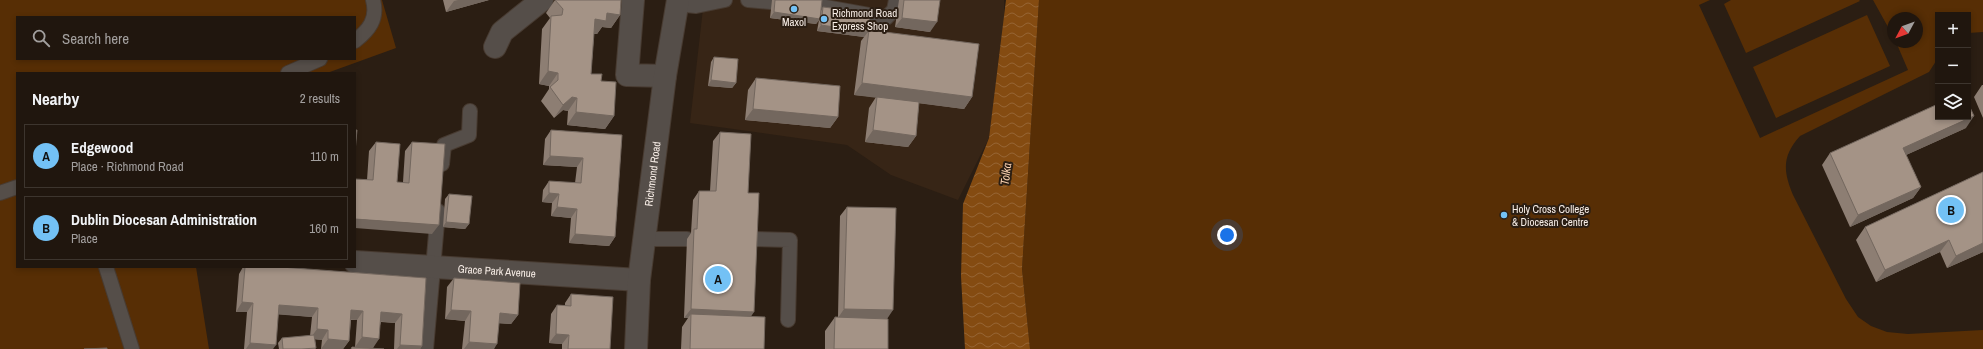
<!DOCTYPE html>
<meta charset="utf-8">
<style>
:root{--surface:#20160e;--page:#2d231c;--text:#f1f3f6;--muted:#a29f9e;--line:#3d352e;--accent:#73c1f5}
body{margin:0;font-family:"Archivo Narrow",sans-serif;background:var(--page);color:var(--text)}
.controls{position:absolute;right:12px;top:12px;display:grid;overflow:hidden;border-radius:0px;box-shadow:0 2px 6px #0003}
.controls button{width:36px;height:36px;display:grid;place-items:center;padding:0;border:0;border-bottom:1px solid var(--line);background:var(--surface);color:var(--text);font:20px sans-serif}
.compass{position:absolute;left:1887px;top:12px;width:36px;height:36px;border-radius:50%;background:var(--surface);box-shadow:0 2px 6px #0003;rotate:229deg}
.you{position:absolute;left:1227px;top:235px;width:14px;height:14px;margin:-10px;border:3px solid #fff;border-radius:50%;background:#1a73e8;box-shadow:0 0 0 6px #1a73e833}
.badge{display:grid;place-items:center;width:26px;height:26px;border-radius:50%;background:var(--accent);color:#111;font-size:13px;font-weight:700}
.pin{position:absolute;translate:-50% -50%;border:2px solid #fff;box-shadow:0 1px 4px #0006}
.list{margin:0;padding:0;list-style:none}
h2{display:flex;justify-content:space-between;align-items:center;height:52px;margin:0;padding:0 16px;font-size:17px}
h2 small{font-size:13px;font-weight:400;color:var(--muted)}
.list li{display:grid;grid-template-columns:26px 1fr auto;gap:12px;align-items:center;box-sizing:border-box;height:64px;margin:0 8px 8px;padding:0 8px;border:1px solid var(--line);border-radius:0px}
.list b{display:block;font-size:15px;white-space:nowrap}
.list p{margin:0;font-size:13px;white-space:nowrap;color:var(--muted)}
.list em{font-size:13px;font-style:normal;color:var(--muted)}
.icon{flex:none;width:22px;height:22px;fill:none;stroke:currentColor;stroke-width:2;stroke-linecap:round;stroke-linejoin:round}
.map{position:relative;flex:none;width:1983px;height:349px;overflow:hidden}
.search{position:absolute;background:var(--surface);box-shadow:0 2px 6px #0003;left:16px;top:16px;width:340px;height:44px;display:flex;align-items:center;gap:10px;box-sizing:border-box;padding:0 14px;border-radius:0px;color:var(--muted);font-size:15px}
.panel{position:absolute;background:var(--surface);box-shadow:0 2px 6px #0003;left:16px;top:72px;width:340px;height:196px;border-radius:0px}
.map>svg:first-child{display:block}
</style>
<div class="map">
<svg width="1983" height="349" viewBox="0 0 1983 349">
<defs>
<pattern id="water-waves" width="16" height="10" patternUnits="userSpaceOnUse"><rect width="16" height="10" fill="#844b11"/><path d="M0 5q4-4 8 0t8 0" fill="none" stroke="#966534"/></pattern>
</defs>
<rect width="100%" height="100%" fill="#2b1e13"/>
<path fill="#372516" d="M704 0H1004V25L989 138 958 200 891 175 847 145 690 123Z"/>
<path fill="#572e05" fill-rule="evenodd" d="M0 0H382L396 48 327 73H17V267H196L209 349H0ZM17 17H355V59H17Z
M1039 0H1710L1699 5 1760 138 1908 70 1896 42H1917V18H1893V36L1873 0H1983V32L1968 33V15H1938V58L1929 72 1800 136C1782 156 1783 171 1793 195L1846 299 1858 317 1871 326 1887 332 1908 334 1983 330V349H1030L1022 269Z
M1731 0H1859L1860 1 1746 53 1724 4Z
M1867 15 1890 66 1776 118 1753 67Z"/>
<path fill="url(#water-waves)" d="M1006 0H1039L1022 269 1030 349H965L961 276 963 204 989 138Z"/>
<g fill="none" stroke-linecap="round" stroke-linejoin="round">
<defs>
<path id="service" d="M748 0 825 7 886 18 894 10 896 0
M677 4 696 6 725 0
M355 41C369 30 378 19 373 0
M288 73 320 59
M442 164 444 145 469 135 470 111
M0 193 17 187
M645 239H687
M751 239 790 240 788 320
M106 267 132 349
M426 349 438 211"/>
<g id="minor">
<path d="M633 0 627 75 665 76"/>
<path d="M495 47 502 32 542 0"/>
<path id="s1" d="M355 262 639 280"/>
</g>
<g id="tertiary">
<path id="s2" d="M636 349 639 280 665 76 678 0"/>
</g>
</defs>
<use href="#service" stroke="#483b31" stroke-width="16"/>
<use href="#minor" stroke="#483b31" stroke-width="24"/>
<use href="#tertiary" stroke="#483b31" stroke-width="24"/>
<use href="#service" stroke="#554e49" stroke-width="14"/>
<use href="#minor" stroke="#554e49" stroke-width="22"/>
<use href="#tertiary" stroke="#554e49" stroke-width="22"/>
</g>
<path fill="#8d7e73" d="M443 0H489L446 12Z
M555 0 620 15 611 28 602 27 597 34H594L591 74 601 81 614 116 605 129 567 125 568 111 563 110 554 118 541 101 549 89V86L539 84 542 29 550 18 546 13Z
M772 0H822L821 11 823 7 868 32 869 30 972 97 964 109 919 103 916 136 908 147 865 142 869 108 876 97 854 95 861 41 864 37 817 31 819 20 816 24 770 18Z
M899 0H940L930 32 895 27Z
M714 57 736 83 732 88 708 86 711 62Z
M756 78 838 117 830 128 745 120 748 90Z
M1982 85H1983V118L1974 97Z
M1966 128 1906 155 1921 187 1913 198 1850 227 1822 165 1830 153Z
M551 130 622 135 615 237 609 246 569 243 571 218 551 216 552 203 542 202 543 190 549 181 575 183 577 167 543 165 545 139Z
M720 132 748 193 751 316 764 349H681L682 327 688 318H684L687 239 691 233 693 200 699 191H710L713 141Z
M376 142 397 182H403L405 151 412 142 432 234 367 180 369 151Z
M1983 172V252L1947 268 1940 252 1876 282 1856 240 1865 227Z
M449 194 469 224 465 229 443 227 445 199Z
M847 207 887 319 888 349H825V331L835 317H838L840 216Z
M243 267H281L426 278 422 346 420 349H394L395 323 381 322 373 348 355 347 357 320H351L349 341 343 349H321L322 340 315 339 316 348 315 349H279L278 343 282 338 310 336 312 317 278 314 273 349H244L247 312H236L239 274Z
M454 278 518 315 511 324 499 323 494 349H462L465 321 445 319 447 287Z
M571 294 610 349H562V344L549 343 551 314 557 305H565V303Z"/>
<path fill="#73675e" d="M458 0H489L446 12 454 1Z
M774 12 820 19 816 24 770 18Z
M607 13 620 15 611 28 602 27 597 34 586 33 595 19Z
M902 18 937 22 930 32 895 27Z
M821 25 868 32 864 37 817 31Z
M548 71 558 73 549 86 539 84Z
M711 80 736 83 732 88 708 86Z
M862 83 972 97 964 109 854 95Z
M572 97 577 98 568 111 563 110 554 118 563 105Z
M753 109 838 117 830 128 745 120Z
M576 112 614 116 605 129 567 125Z
M1974 116 1966 128 1895 160 1903 148Z
M873 130 916 136 908 147 865 142Z
M550 156 583 158 577 167 543 165Z
M1921 187 1913 198 1850 227 1858 215Z
M549 193 559 194 552 203 542 202Z
M557 207 577 209 571 218 551 216Z
M355 219 439 225 432 234 355 228Z
M446 222 469 224 465 229 443 227Z
M575 234 615 237 609 246 569 243Z
M1949 240 1940 252 1876 282 1885 270Z
M1983 243V252L1947 268 1956 256Z
M242 302 253 303 247 312H236Z
M279 305 318 308 312 317 272 314Z
M691 309 754 312 748 321 691 314 688 318H684Z
M844 309 893 310 887 319 838 318Z
M351 310 363 311 357 320 345 319Z
M451 310 471 311 465 321 445 319Z
M381 312 402 314 395 323 375 321Z
M500 313 518 315 511 324 493 323Z
M317 329 328 330 322 340 310 339Z
M556 334 569 335 562 344 549 343Z
M362 337 379 339 373 348 355 347Z
M328 339 349 341 343 349H321Z
M469 342 497 344 494 349H464Z
M250 343 276 345 273 349H246Z
M400 345 422 346 420 349H397Z"/>
<path fill="#a49386" stroke="#73675e" d="M555 0H621L620 15 607 13 606 21 595 19 591 74H602L601 81 616 82 614 116 576 112 577 98 572 97 563 105 550 87 558 80V73L548 71 551 16 562 15 563 9Z
M775 0H822L820 19 774 12Z
M904 0H940L937 22 902 18Z
M823 7 870 13 868 32 821 25Z
M869 30 979 44 972 97 862 83Z
M714 57 738 59 736 83 711 80Z
M756 78 840 86 838 117 753 109Z
M877 97 919 102 916 136 873 130Z
M1968 103 1974 116 1903 148 1921 187 1858 215 1830 153 1938 104V117H1968Z
M355 130H357L355 152Z
M551 130 622 135 615 237 575 234 577 209 557 207 559 194 549 193V181L581 183 583 158 550 156Z
M720 132 751 134 748 193H759L754 312 691 309 694 229H697L699 191H716Z
M376 142 400 144 397 182 409 183 412 142 445 144 439 225 355 219V179L373 180Z
M1983 172V243L1956 256 1949 240 1885 270 1865 227Z
M449 194 472 196 469 224 446 222Z
M847 207 896 208 893 310 844 309Z
M245 267H281L426 278 422 346 400 345 402 314 381 312 379 339 362 337 363 311 351 310 349 341 328 339V330L317 329 318 308 279 305 276 345 250 343 253 303 242 302Z
M454 278 520 283 518 315 500 313 497 344 469 342 471 311 451 310Z
M571 294 613 297 610 349H568L569 335 556 334 557 305 571 306Z
M691 314 765 317 764 349H690Z
M835 317 888 319V349H834Z
M314 335 316 348 302 349H283L282 338Z
M352 347 384 349H351Z
M107 348V349H84Z"/>
<g fill="#73c1f5" stroke="#2b1e13" stroke-width="1.5">
<circle cx="794" cy="9" r="4"/>
<circle cx="824" cy="19" r="4"/>
<circle cx="1504" cy="215" r="4"/>
</g>
<g text-anchor="middle" dominant-baseline="central" stroke-width="4" stroke-linejoin="round" paint-order="stroke">
<g font-size="11" fill="#f8eee7" stroke="#2b1e13" text-anchor="start">
<text x="832" y="13">Richmond Road<tspan x="832" dy="13">Express Shop</tspan></text>
<text x="794" y="22" text-anchor="middle">Maxol</text>
<text x="1512" y="209">Holy Cross College<tspan x="1512" dy="13">&amp; Diocesan Centre</tspan></text>
</g>
<g font-size="11" fill="#f8eee7" stroke="#2b1e13">
<text stroke="none"><textPath href="#s2" startOffset="176">Richmond Road</textPath></text>
<text stroke="none"><textPath href="#s1" startOffset="142">Grace Park Avenue</textPath></text>
</g>
<g font-size="12" font-style="italic" fill="#fad1b1" stroke="#2b1e13">
<text transform="translate(1006 174) rotate(-83)">Tolka</text>
</g>
</g>
</svg>
<div class="controls">
<button>+</button>
<button>−</button>
<button><svg class="icon" aria-label="layers" viewBox="0 0 24 24"><path d="M12 4l9 5-9 5-9-5zM3 14l9 5 9-5"/></svg></button>
</div>
<svg class="compass" viewBox="-18 -18 36 36"><path d="M0-13l5 13h-10z" fill="#e53935"/><path d="M0 13l5-13h-10z" fill="#a29f9e"/></svg>
<div class="you"></div>
<div class="pin badge" style="left:718px;top:279px">A</div>
<div class="pin badge" style="left:1951px;top:210px">B</div>
<div class="search"><svg class="icon" aria-label="search" viewBox="0 0 24 24"><circle cx="10" cy="10" r="6"/><path d="M15 15l6 6"/></svg>Search here</div>
<section class="panel">
<h2>Nearby<small>2 results</small></h2>
<ul class="list">
<li><span class="badge">A</span><div><b>Edgewood</b><p>Place · Richmond Road</p></div><em>110 m</em></li>
<li><span class="badge">B</span><div><b>Dublin Diocesan Administration</b><p>Place</p></div><em>160 m</em></li>
</ul>
</section>
</div>
